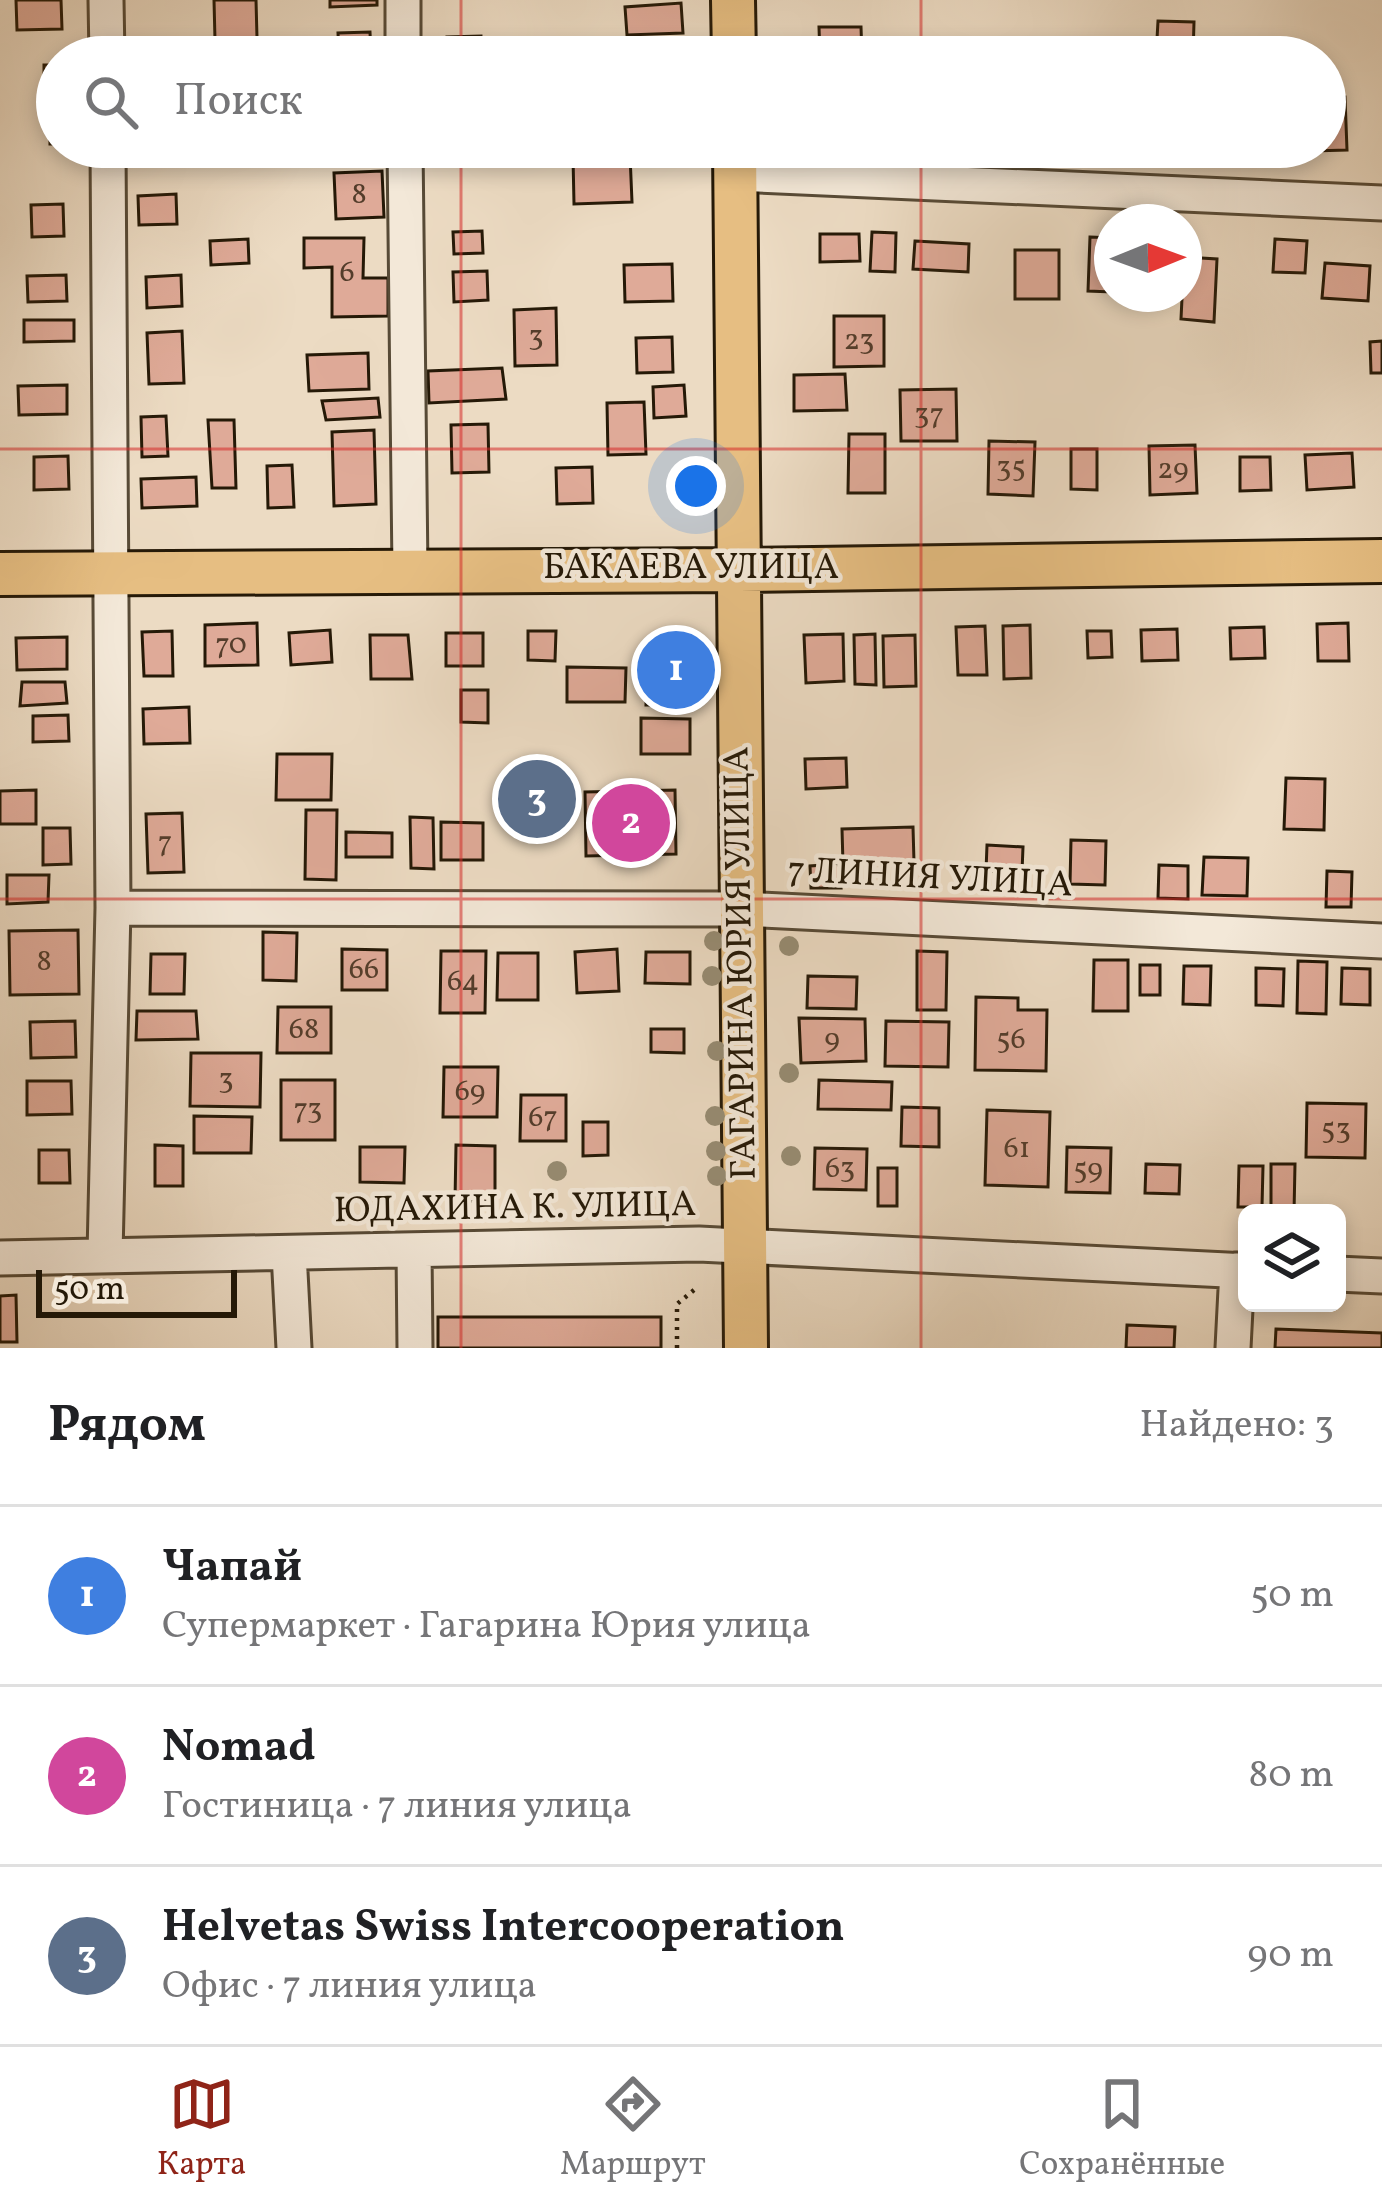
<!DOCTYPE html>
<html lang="ru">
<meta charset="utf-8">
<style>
:root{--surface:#fff;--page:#f2f2f2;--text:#202124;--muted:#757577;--line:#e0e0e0;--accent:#8f2418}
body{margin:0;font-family:Vollkorn,serif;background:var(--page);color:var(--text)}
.controls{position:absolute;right:36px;bottom:36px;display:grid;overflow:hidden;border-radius:18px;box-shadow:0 6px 18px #0003}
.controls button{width:108px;height:108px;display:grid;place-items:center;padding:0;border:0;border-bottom:3px solid var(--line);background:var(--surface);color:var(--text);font:60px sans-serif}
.compass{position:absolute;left:1094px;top:204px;width:108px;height:108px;border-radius:50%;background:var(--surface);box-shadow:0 6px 18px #0003;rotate:89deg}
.scale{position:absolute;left:36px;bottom:30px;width:201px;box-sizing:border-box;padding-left:12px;border:6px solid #251907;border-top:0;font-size:33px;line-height:42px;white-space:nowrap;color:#251907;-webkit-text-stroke:9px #f3e8d8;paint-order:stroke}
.you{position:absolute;left:696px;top:486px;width:42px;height:42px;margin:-30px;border:9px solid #fff;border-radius:50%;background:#1a73e8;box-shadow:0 0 0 18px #1a73e833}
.badge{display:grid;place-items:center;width:78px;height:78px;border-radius:50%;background:var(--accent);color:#fff;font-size:39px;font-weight:700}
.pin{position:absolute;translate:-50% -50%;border:6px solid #fff;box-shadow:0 3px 12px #0006}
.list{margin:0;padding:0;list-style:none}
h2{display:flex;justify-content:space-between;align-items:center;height:156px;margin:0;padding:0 48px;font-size:51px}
h2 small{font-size:39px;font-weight:400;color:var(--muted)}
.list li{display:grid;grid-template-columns:78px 1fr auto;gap:36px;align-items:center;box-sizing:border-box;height:180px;padding:0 48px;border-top:3px solid var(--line)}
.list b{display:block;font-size:45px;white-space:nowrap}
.list p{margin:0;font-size:39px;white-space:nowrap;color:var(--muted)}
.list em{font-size:39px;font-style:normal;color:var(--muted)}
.icon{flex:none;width:66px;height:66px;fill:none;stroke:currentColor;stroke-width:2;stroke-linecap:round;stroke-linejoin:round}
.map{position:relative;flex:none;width:1382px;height:1348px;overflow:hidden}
.search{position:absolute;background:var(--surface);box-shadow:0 6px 18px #0003;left:36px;right:36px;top:36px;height:132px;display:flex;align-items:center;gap:30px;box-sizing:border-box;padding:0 42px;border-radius:66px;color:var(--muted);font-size:45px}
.sheet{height:696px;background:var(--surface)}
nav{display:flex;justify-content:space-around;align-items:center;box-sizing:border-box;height:168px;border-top:3px solid var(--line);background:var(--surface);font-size:33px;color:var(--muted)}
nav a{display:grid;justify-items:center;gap:6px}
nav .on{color:var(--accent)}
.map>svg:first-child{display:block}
</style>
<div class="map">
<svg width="1382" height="1348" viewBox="0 0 1382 1348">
<rect width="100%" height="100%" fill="#ecdbc3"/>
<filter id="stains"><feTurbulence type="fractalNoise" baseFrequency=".00167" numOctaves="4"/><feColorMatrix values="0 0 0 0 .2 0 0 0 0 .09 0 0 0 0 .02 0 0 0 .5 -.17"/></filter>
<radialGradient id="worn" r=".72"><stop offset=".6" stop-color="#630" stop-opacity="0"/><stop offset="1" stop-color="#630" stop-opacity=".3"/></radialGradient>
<path fill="#dfaa98" stroke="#251907" stroke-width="3" d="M16 0H61L62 29 17 30Z
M214 0H256L257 38 215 40Z
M330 0H377V5L330 7Z
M681 3 683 33 627 35 625 7Z
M1158 21 1194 22 1193 57H1156Z
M819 27H861L862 57H820Z
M370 32 371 57H339L338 33Z
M481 36 482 57H448L447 37Z
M175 38 176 57H143L142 39Z
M670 46V57H629V48Z
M44 65H57V82L44 83Z
M1325 97H1345L1347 150 1312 151V147H1325Z
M50 121H57V144H50Z
M1062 147H1096V156L1064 157Z
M630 155 632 202 574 204 573 157Z
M382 171 384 217 336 219 334 173Z
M176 194 177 224 139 225 138 196Z
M63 204 64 236 32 237 31 205Z
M482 231 483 253 454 254 453 232Z
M872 232 896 233 895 272 870 271Z
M820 234H859L860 261 820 262Z
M1090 237 1112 238V292L1088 291Z
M304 238H364L363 278H388V316L332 317V267L304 268Z
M248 239 249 263 211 265 210 241Z
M1275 239 1307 241 1305 273 1273 272Z
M915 241 969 244 968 272 913 269Z
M1015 250H1059V299H1015Z
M1184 257 1217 259 1214 322 1181 319Z
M1325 263 1370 266 1368 301 1322 298Z
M672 264 673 301 625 302 624 265Z
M487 271 488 300 454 302 453 272Z
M66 275 67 301 28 302 27 276Z
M181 275 182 306 147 308 146 277Z
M556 308 557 365 515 366 514 310Z
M834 316H884V366L834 367Z
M24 320H74V341L24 342Z
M182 331 184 383 149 384 147 333Z
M672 337 673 372 637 373 636 338Z
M1382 341V373H1371L1370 342Z
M368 353 369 389 309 391 307 355Z
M502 368 506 399 429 403 428 371Z
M845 374 847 410 794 411V375Z
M67 385V414L19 415 18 386Z
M684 385 686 416 654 418 653 387Z
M956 389 957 441H901L900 390Z
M378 398 380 417 326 420 322 401Z
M644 402 646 454 608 455 607 403Z
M166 416 168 456 142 457 141 417Z
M208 420H234L236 488H212Z
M488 424 489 472 452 473 451 425Z
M374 430 376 504 334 506 332 432Z
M849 434H885V493H848Z
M989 441 1035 442 1033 496 988 494Z
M1195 445 1197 493 1150 495 1149 446Z
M1071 449H1097V490L1071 489Z
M1352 453 1354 487 1307 490 1305 455Z
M68 456 69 489 34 490V457Z
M1240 457H1270L1271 490 1240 491Z
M292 465 294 507 268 508 267 466Z
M592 467 593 503 557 504 556 468Z
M196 477 197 506 142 508 141 479Z
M257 623 258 665 205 666V625Z
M1348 623 1349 661H1318L1317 624Z
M1030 625 1031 678 1004 679 1003 626Z
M985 626 987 675H958L956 627Z
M1264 627 1265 658 1231 659 1230 628Z
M1177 629 1178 660 1142 661 1141 630Z
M330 630 332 662 291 665 289 633Z
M172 631 173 676H144L142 632Z
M528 631H556L555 661 528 660Z
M1087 631H1111L1112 657 1088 658Z
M446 633H483V666H446Z
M843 634 844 681 806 683 804 635Z
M875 634 876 685 855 684 854 635Z
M370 635H408L412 679H371Z
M915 635 916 686 884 687 883 636Z
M67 637V669L17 670 16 638Z
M647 653H688V705H646Z
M567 667 626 668 625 702H567Z
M22 682H65L67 703 20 706Z
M461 690H488V723L461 722Z
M189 707 190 743 144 744 143 709Z
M68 715 69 741 33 742V716Z
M641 718 690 719V754H641Z
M277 754H332L331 800H276Z
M846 758 847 787 806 789 805 759Z
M507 774H567V824H506Z
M1286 778 1325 779 1324 830 1284 829Z
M36 790V824H0V791Z
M675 790 676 854 586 856 585 792Z
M306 810H337L336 880 305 879Z
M182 813 184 872 148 873 146 814Z
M410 817 433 818 434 869 411 868Z
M441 822 483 823V860H441Z
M913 827 914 862 843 864 842 829Z
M43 828H70L71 864 43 865Z
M346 832 392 833V857H346Z
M1071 840 1106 841 1105 885 1070 884Z
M987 845 1023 847 1022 872 986 871Z
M1204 857 1248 858 1247 896 1202 895Z
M838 864 841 888H811L810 866Z
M1159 865 1188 866V899L1158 898Z
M1327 871 1352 872 1351 907H1326Z
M7 875H49L48 902 7 904Z
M78 930 79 994 10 995 9 931Z
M263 932 297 933 296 981 263 980Z
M342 949 387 950V990H342Z
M617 949 619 991 577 993 575 952Z
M441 951H486L485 1013H440Z
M917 951 947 952 946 1010H917Z
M646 952H690V984L645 983Z
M498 953H538V1000H497Z
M151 954H185L184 994H150Z
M1094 960H1128V1011H1093Z
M1298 961 1327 962 1326 1014 1297 1013Z
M1140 965H1160V995H1140Z
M1184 966H1211L1210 1005 1183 1004Z
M1256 968 1284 969 1283 1006 1256 1005Z
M1342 968 1370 969V1005L1341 1004Z
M808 976 857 977 856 1009 807 1008Z
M976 997 1018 998V1010H1047L1046 1071 975 1070Z
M278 1007H331V1053H277Z
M137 1011H196L198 1039 136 1040Z
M799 1018 865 1019 866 1061 801 1063Z
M75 1021 76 1057 31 1058 30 1022Z
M886 1021 949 1022 948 1067 885 1066Z
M651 1029H684V1053L651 1052Z
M191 1053H261L260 1107 190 1106Z
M444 1067H498L497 1117H443Z
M281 1080H335V1140H281Z
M819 1080 892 1082 891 1110 818 1109Z
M27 1081H71L72 1114 27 1115Z
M521 1095H566V1141H520Z
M1307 1103 1366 1104 1365 1158 1306 1157Z
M902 1107 939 1108V1147L901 1146Z
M987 1110 1050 1112 1048 1187 985 1185Z
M194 1116 252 1117 251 1153H194Z
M583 1122H608V1155L583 1156Z
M155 1145 183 1146V1186H155Z
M456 1145 495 1146V1201H455Z
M360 1147H405L404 1183 360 1182Z
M1067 1147 1111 1148 1110 1193 1066 1192Z
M815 1148 867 1149 866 1190 814 1189Z
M39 1150H69L70 1183H39Z
M1146 1164 1180 1165 1179 1194 1145 1193Z
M1271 1164H1295L1294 1213H1271Z
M1239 1166H1263L1262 1207H1238Z
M878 1168H897V1206H878Z
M16 1295 17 1342H0V1296Z
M438 1317H661V1348H438Z
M1127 1325 1175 1327 1174 1348H1126Z
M1276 1329 1382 1333V1348H1275Z"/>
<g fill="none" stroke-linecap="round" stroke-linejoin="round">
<defs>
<path id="minor" d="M106 0 107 57
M403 0V57
M405 147 410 570
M736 174 1382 203
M113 908 742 909 1382 941
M414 1250 415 1348
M289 1253 294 1348
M105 1254 113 908 108 147
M0 1258 699 1244 1247 1271
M1337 1274 1382 1276
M1233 1348 1237 1270"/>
<path id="major" d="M733 0 734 57
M735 147 746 1348
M0 574 739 570 1382 561"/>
</defs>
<use href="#minor" stroke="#574a36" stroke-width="39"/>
<use href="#major" stroke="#251907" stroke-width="48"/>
<path stroke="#251907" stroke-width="4.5" stroke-dasharray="3 6" stroke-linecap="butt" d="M677 1348V1304L694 1290"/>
<use href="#minor" stroke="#f3e8d8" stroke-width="33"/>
<use href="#major" stroke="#e6be82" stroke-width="42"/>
</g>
<g fill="#978c73">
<circle cx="714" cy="941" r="10"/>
<circle cx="789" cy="946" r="10"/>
<circle cx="712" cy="976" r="10"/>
<circle cx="717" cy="1051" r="10"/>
<circle cx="789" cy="1073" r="10"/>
<circle cx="715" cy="1116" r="10"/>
<circle cx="716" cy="1151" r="10"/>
<circle cx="791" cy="1156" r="10"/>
<circle cx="557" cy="1171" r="10"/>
<circle cx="717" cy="1176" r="10"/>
</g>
<path fill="none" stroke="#d62828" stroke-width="3" stroke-opacity="0.55" d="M461 0V57M921 0V57M461 147V1348M921 147V1348M0 449H1382M0 899H1382"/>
<g text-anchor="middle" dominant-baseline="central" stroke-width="9" stroke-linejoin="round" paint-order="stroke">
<g font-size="30" fill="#543d2b">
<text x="359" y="195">8</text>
<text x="347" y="273">6</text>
<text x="536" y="337">3</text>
<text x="859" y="341">23</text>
<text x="929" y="415">37</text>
<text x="1011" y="468">35</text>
<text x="1173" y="470">29</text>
<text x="231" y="645">70</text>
<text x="165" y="843">7</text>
<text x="44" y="962">8</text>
<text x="364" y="970">66</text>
<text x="463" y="982">64</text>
<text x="304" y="1030">68</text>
<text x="832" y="1040">9</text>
<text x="1011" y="1040">56</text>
<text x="226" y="1080">3</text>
<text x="470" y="1092">69</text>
<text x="308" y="1110">73</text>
<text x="543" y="1118">67</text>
<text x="1336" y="1130">53</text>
<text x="1017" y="1149">61</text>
<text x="840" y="1169">63</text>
<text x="1088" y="1170">59</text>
</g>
<g font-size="36" fill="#251907" stroke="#f3e8d8">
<text x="691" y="569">БАКАЕВА УЛИЦА</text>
<text transform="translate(930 879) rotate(3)">7 ЛИНИЯ УЛИЦА</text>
<text transform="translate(742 963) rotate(-91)">ГАГАРИНА ЮРИЯ УЛИЦА</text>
<text transform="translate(515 1209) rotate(-1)">ЮДАХИНА К. УЛИЦА</text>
</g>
</g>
<rect width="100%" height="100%" filter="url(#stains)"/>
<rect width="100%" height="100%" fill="url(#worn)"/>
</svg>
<div class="controls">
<button><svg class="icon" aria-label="layers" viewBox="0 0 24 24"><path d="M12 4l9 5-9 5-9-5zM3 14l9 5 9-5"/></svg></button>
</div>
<svg class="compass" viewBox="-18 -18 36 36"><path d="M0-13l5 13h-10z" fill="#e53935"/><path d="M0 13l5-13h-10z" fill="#757577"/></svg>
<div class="scale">50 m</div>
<div class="you"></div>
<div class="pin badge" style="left:676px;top:670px;background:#3f7fe0">1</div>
<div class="pin badge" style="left:631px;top:823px;background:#d1479c">2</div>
<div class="pin badge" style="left:537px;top:799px;background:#5c6f8a">3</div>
<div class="search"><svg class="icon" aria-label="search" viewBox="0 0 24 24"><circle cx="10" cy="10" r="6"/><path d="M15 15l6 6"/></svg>Поиск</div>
</div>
<section class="sheet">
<h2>Рядом<small>Найдено: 3</small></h2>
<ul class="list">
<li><span class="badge" style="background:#3f7fe0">1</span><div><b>Чапай</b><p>Супермаркет · Гагарина Юрия улица</p></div><em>50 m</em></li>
<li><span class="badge" style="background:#d1479c">2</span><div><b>Nomad</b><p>Гостиница · 7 линия улица</p></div><em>80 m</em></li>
<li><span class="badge" style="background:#5c6f8a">3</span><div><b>Helvetas Swiss Intercooperation</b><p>Офис · 7 линия улица</p></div><em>90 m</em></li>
</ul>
</section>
<nav>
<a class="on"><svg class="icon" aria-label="map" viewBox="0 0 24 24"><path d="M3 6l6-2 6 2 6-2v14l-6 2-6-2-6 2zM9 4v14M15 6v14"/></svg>Карта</a>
<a><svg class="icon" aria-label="directions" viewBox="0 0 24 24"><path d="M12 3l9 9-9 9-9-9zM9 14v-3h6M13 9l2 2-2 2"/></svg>Маршрут</a>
<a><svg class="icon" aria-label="saved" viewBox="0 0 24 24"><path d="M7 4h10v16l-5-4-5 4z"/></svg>Сохранённые</a>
</nav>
